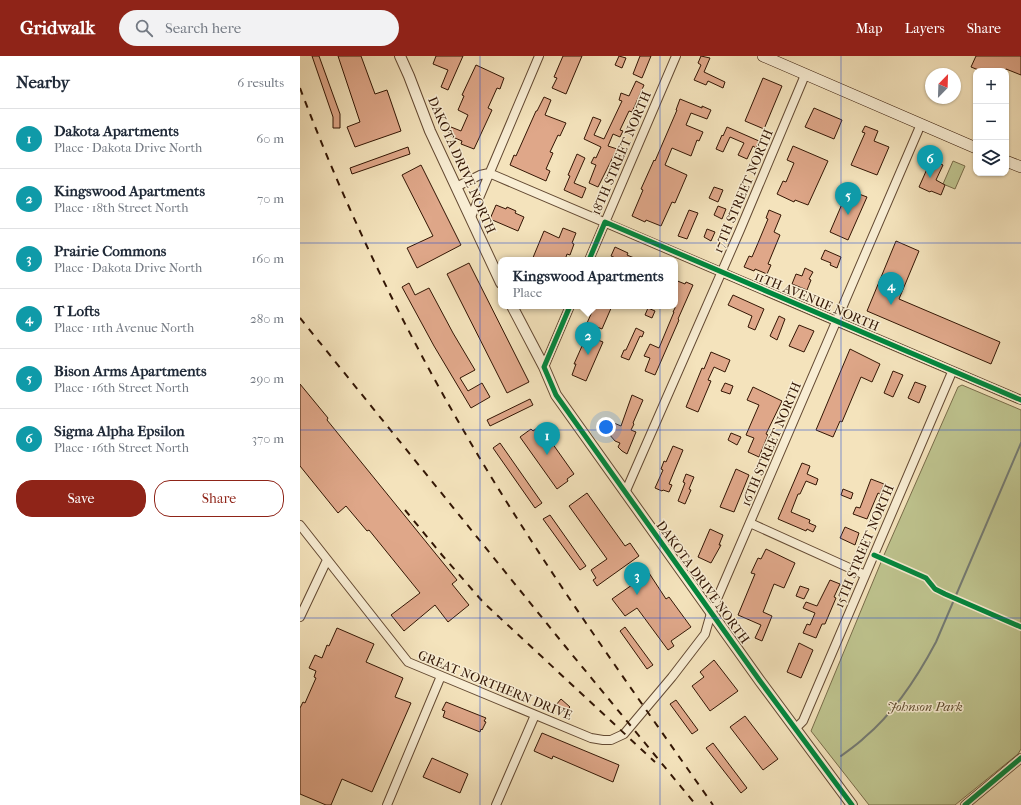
<!DOCTYPE html>
<meta charset="utf-8">
<style>
:root{--surface:#fff;--page:#f2f2f3;--text:#1f2937;--muted:#747a83;--line:#e0e1e3;--accent:#8f2418}
body{margin:0;font-family:"IM FELL French Canon",serif;background:var(--page);color:var(--text)}
.controls{position:absolute;right:12px;top:12px;display:grid;overflow:hidden;border-radius:8px;box-shadow:0 1px 3px #0004}
.controls button{width:36px;height:36px;display:grid;place-items:center;padding:0;border:0;border-bottom:1px solid var(--line);background:var(--surface);color:var(--text);font:20px sans-serif}
.compass{position:absolute;left:625px;top:12px;width:36px;height:36px;border-radius:50%;background:var(--surface);box-shadow:0 1px 3px #0004;rotate:23deg}
.you{position:absolute;left:306px;top:371px;width:14px;height:14px;margin:-10px;border:3px solid #fff;border-radius:50%;background:#1a73e8;box-shadow:0 0 0 6px #1a73e833}
.badge{display:grid;place-items:center;width:26px;height:26px;border-radius:50%;background:var(--accent);color:#fff;font-size:13px;font-weight:700}
.pin{position:absolute;translate:-50% -33px;filter:drop-shadow(0 1px 2px #0008)}
.pin::after{content:'';position:absolute;top:21px;width:14px;height:12px;background:inherit;clip-path:polygon(0 0,100% 0,50% 100%)}
.popup{position:absolute;left:198px;top:201px;width:180px;height:52px;box-sizing:border-box;display:grid;place-content:center;border-radius:8px;background:var(--surface);filter:drop-shadow(0 1px 3px #0005);font-size:13px;white-space:nowrap;color:var(--muted)}
.popup b{font-size:15px;color:var(--text)}
.popup::after{content:'';position:absolute;left:50%;top:100%;margin-left:-8px;border:8px solid transparent;border-top-color:var(--surface)}
.list{margin:0;padding:0;list-style:none}
h2{display:flex;justify-content:space-between;align-items:center;height:52px;margin:0;padding:0 16px;font-size:17px}
h2 small{font-size:13px;font-weight:400;color:var(--muted)}
.list li{display:grid;grid-template-columns:26px 1fr auto;gap:12px;align-items:center;box-sizing:border-box;height:60px;padding:0 16px;border-top:1px solid var(--line)}
.list b{display:block;font-size:15px;white-space:nowrap}
.list p{margin:0;font-size:13px;white-space:nowrap;color:var(--muted)}
.list em{font-size:13px;font-style:normal;color:var(--muted)}
.actions{display:flex;gap:8px;padding:12px 16px}
.actions a{flex:1;padding:9px 0;border:1px solid var(--accent);border-radius:16px;text-align:center;font-size:14px;color:var(--accent)}
.actions .main{background:var(--accent);color:#fff}
.icon{flex:none;width:22px;height:22px;fill:none;stroke:currentColor;stroke-width:2;stroke-linecap:round;stroke-linejoin:round}
.map{position:relative;flex:none;width:721px;height:749px;overflow:hidden}
header{display:flex;align-items:center;gap:24px;box-sizing:border-box;height:56px;padding:0 20px;background:var(--accent);color:#fff}
header strong{font-size:19px}
nav{display:flex;gap:22px;margin-inline-start:auto;font-size:14px}
.search{width:280px;height:36px;background:var(--page);display:flex;align-items:center;gap:10px;box-sizing:border-box;padding:0 14px;border-radius:22px;color:var(--muted);font-size:15px}
main{display:flex}
aside{flex:1;background:var(--surface)}
.map>svg:first-child{display:block}
</style>
<header>
<strong>Gridwalk</strong>
<div class="search"><svg class="icon" aria-label="search" viewBox="0 0 24 24"><circle cx="10" cy="10" r="6"/><path d="M15 15l6 6"/></svg>Search here</div>
<nav><a>Map</a><a>Layers</a><a>Share</a></nav>
</header>
<main>
<aside>
<h2>Nearby<small>6 results</small></h2>
<ul class="list">
<li><span class="badge" style="background:#0f9aa8">1</span><div><b>Dakota Apartments</b><p>Place · Dakota Drive North</p></div><em>60 m</em></li>
<li><span class="badge" style="background:#0f9aa8">2</span><div><b>Kingswood Apartments</b><p>Place · 18th Street North</p></div><em>70 m</em></li>
<li><span class="badge" style="background:#0f9aa8">3</span><div><b>Prairie Commons</b><p>Place · Dakota Drive North</p></div><em>160 m</em></li>
<li><span class="badge" style="background:#0f9aa8">4</span><div><b>T Lofts</b><p>Place · 11th Avenue North</p></div><em>280 m</em></li>
<li><span class="badge" style="background:#0f9aa8">5</span><div><b>Bison Arms Apartments</b><p>Place · 16th Street North</p></div><em>290 m</em></li>
<li><span class="badge" style="background:#0f9aa8">6</span><div><b>Sigma Alpha Epsilon</b><p>Place · 16th Street North</p></div><em>370 m</em></li>
</ul>
<div class="actions"><a class="main">Save</a><a>Share</a></div>
</aside>
<div class="map">
<svg width="721" height="749" viewBox="0 0 721 749">
<rect width="100%" height="100%" fill="#f4e3bc"/>
<filter id="stains"><feTurbulence type="fractalNoise" baseFrequency=".005" numOctaves="4"/><feColorMatrix values="0 0 0 0 .2 0 0 0 0 .09 0 0 0 0 .02 0 0 0 .5 -.17"/></filter>
<radialGradient id="worn" r=".72"><stop offset=".6" stop-color="#630" stop-opacity="0"/><stop offset="1" stop-color="#630" stop-opacity=".3"/></radialGradient>
<path fill="#bec38e" stroke="#786c49" d="M653 105 665 110 655 133 643 128Z
M662 329 721 354V693L718 698 655 749H569L511 675 584 499 658 331Z"/>
<g fill="none" stroke-linecap="round" stroke-linejoin="round">
<path stroke="#747a72" stroke-width="2" d="M541 700C549 694 558 688 565 681 595 656 618 620 636 586L721 387"/>
</g>
<path fill="#dfa789" stroke="#331604" d="M12 0H19L40 58V72H33V61Z
M38 0H61L75 38 87 34 101 75 55 91 47 71 60 66Z
M136 0H163L148 34 141 31 148 14 133 8Z
M263 0H282L266 38 252 32 257 22 254 21Z
M319 0 326 2 322 12 315 9Z
M340 0H351L342 22 333 18Z
M401 0 410 2 404 16 425 26 423 32 408 25 406 29 394 24 401 9 398 7Z
M676 0H721V19L706 13 705 15H681L671 11Z
M176 9 204 22 200 33 197 32 188 52 192 54 174 93 161 88 162 85 148 79 151 71 161 75 168 59 158 54 164 40 162 39Z
M463 22 482 30 464 73 445 65Z
M336 25 344 29 332 56 329 55 320 74 323 75 320 81 313 78 308 90 317 93 298 131 289 127 296 109 291 107 294 101 296 102 301 91 284 83 293 61 301 64 294 79 304 83 322 45 319 44 321 37 329 40Z
M244 41 251 44 245 59 266 67 260 80 258 79 250 96 253 97 246 113 250 115 246 125 210 109 214 99 216 100 236 55H237Z
M380 43 402 52V50L411 54 407 63 391 57 386 69 403 76 399 85 397 84 391 100 372 92 365 109 387 119 375 147 372 146 361 170 346 164 345 166 332 160 343 134 341 133 354 104 355 105 377 54H376Z
M514 52 542 64 534 83 505 71Z
M565 70 578 75 574 85 589 91 577 119 551 109 565 77 562 76Z
M427 71 459 85 456 92 453 90 447 103 438 99 444 87 430 81 423 96 416 93 422 79 423 80Z
M493 90 528 105 508 149 495 144 494 146 477 138 483 125 486 126 494 107 487 104Z
M108 91 110 98 52 118 50 112Z
M277 98 285 102 274 127 286 132 282 142 264 134 270 120 268 119Z
M631 104 643 109 636 124 645 129 641 139 631 135 630 136 619 131Z
M121 109 161 189 117 212 107 192 133 180 102 119Z
M414 131 423 134 418 146 409 142Z
M548 134 567 141 548 184 530 176Z
M196 149 206 153 207 151 216 155 215 157 224 161 218 175 190 163Z
M418 150 426 153 422 163 414 159Z
M389 154 398 157 387 183 378 180Z
M469 154 481 159 474 176 480 179 468 208 471 209 467 218 455 213 454 215 444 211 449 200 452 201 458 187 468 163 466 162Z
M263 172 276 177 272 187 274 188 270 199 267 198 265 204H232L244 175 259 182Z
M407 173 415 176 411 185 404 181Z
M596 185 619 195 599 243 700 286 691 308 567 255Z
M315 191 328 197 327 199 339 204H320L311 200Z
M525 194 541 201 537 212 530 209 531 207 521 203Z
M169 207 229 326 207 337 147 218Z
M505 212 513 216 509 223 511 224 507 234 492 228 496 218 502 220Z
M375 224 385 228 386 226 393 229 378 263 379 264 355 319 345 315 350 302 344 300 350 288 359 292 374 256H373L375 252Z
M109 227 115 239 129 232 153 277 175 314 160 322 168 335 182 327 190 341 171 352 134 290 102 231Z
M433 239 464 253 455 274 448 271 452 260 428 249Z
M292 250H312L302 273 287 267 292 256 290 255Z
M348 252 355 255 352 262 345 259Z
M479 260 485 263 477 284 470 280Z
M499 269 514 275 504 296 489 290Z
M336 272 344 276 342 281 340 280 329 304 321 301 324 294H326Z
M288 280 303 286 286 325 272 319 276 308H274L282 290 284 291Z
M550 293 580 308 572 326 561 321 542 366 540 365 533 381 516 374Z
M411 296 430 304 425 316 414 311 408 324 411 325 398 356 386 351 402 312 404 313Z
M593 315 603 319 593 341 584 337Z
M615 326 626 330 619 347 608 342Z
M425 327 433 330 430 338 421 335Z
M0 328 28 362 27 364 157 524 152 528 169 549 148 566 135 549 104 575 91 559 120 537 69 474 67 475 46 450 38 457 0 410Z
M453 331 482 345 466 378 468 379 459 401 448 396 454 382 446 379 459 349 447 344Z
M332 339 343 344 333 367 334 368 331 374 336 376 327 398 322 395 318 391 320 387 315 385 309 378 314 367 321 370Z
M230 343 233 349 190 370 187 364Z
M240 370 274 418 267 423 268 425 257 433 220 381 231 373 233 375Z
M431 377 441 381 437 389 428 384Z
M200 387 242 447 235 452 193 392Z
M373 390 383 394 369 428 372 429 369 436 363 434 362 435 355 432 363 414 361 413 364 405 366 406Z
M502 407 510 410 507 418 518 423 516 429 506 425 500 438H498L491 456 510 464 509 467 516 470 513 476 507 473 506 475 478 463Z
M436 413 449 419 434 456 420 451Z
M386 418 394 421 389 433 391 434 385 448 378 445 385 427 383 426Z
M571 423 584 428 580 438 578 437 567 463 553 458 556 451 560 452Z
M543 433 553 437 551 443 541 439Z
M287 437 325 490 330 487 339 500 297 530 293 524 296 522 291 514 307 503 269 450Z
M250 459 286 510 280 514 243 463Z
M545 471 559 477 555 489 540 482Z
M410 473 423 479 419 489H421L411 507 398 501Z
M466 493 495 507 484 532 474 528 463 556 472 560 462 585 455 582 461 569 438 559 455 518 451 517 458 502 461 503Z
M349 517 366 543 369 541 391 571 371 585 374 590 368 594 337 552 325 560 312 543Z
M530 524 540 528 534 541 536 542 525 568H522L516 582 503 577 507 568 510 569 515 557 503 552 506 546 517 550Z
M500 530 509 533 504 543 496 540Z
M325 571 353 609 347 613 320 575Z
M37 572 74 588 66 606 103 622 95 641 111 647 72 736 42 723 31 749H26L0 738V652L3 646 5 647 16 622 14 621 16 615 9 612 15 599 22 602 27 589 29 590Z
M499 587 513 594 501 622 487 616Z
M414 604 438 635 410 655 392 630 404 621 400 616Z
M261 643 270 651 265 656 256 649Z
M376 644 398 674 392 678 370 648Z
M146 646 186 662 184 665 186 666 182 674 181 673 180 676 143 661 145 655 142 654Z
M445 660 478 703 463 714 430 671Z
M242 677 319 709 313 726 253 700 252 703 234 695Z
M413 687 447 732 441 737 406 692Z
M132 702 168 718 160 737 123 721Z"/>
<g fill="none" stroke-linecap="round" stroke-linejoin="round">
<defs>
<path id="minor" d="M156 131 180 119 189 117 721 344
M171 161 239 0
M289 204 376 0
M244 311 270 250
M325 437 440 174 505 19
M450 467 565 519
M0 469 108 606 291 682 303 684H311L324 678 372 621 405 578 411 557 621 68
M0 561 27 504
M496 672 503 665 652 316
M87 749 141 620
M196 749 235 659
M665 749 721 702"/>
<path id="tertiary" d="M100 0 109 20 130 75 201 227
M212 250 244 311 256 339 460 625 552 749"/>
<path id="secondary" d="M463 0 676 92
M706 105 721 111"/>
</defs>
<use href="#minor" stroke="#634932" stroke-width="10"/>
<use href="#tertiary" stroke="#634932" stroke-width="12"/>
<use href="#secondary" stroke="#331604" stroke-width="12"/>
<use href="#minor" stroke="#f8edd3" stroke-width="8"/>
<use href="#tertiary" stroke="#f8edd3" stroke-width="10"/>
<use href="#secondary" stroke="#f8edd3" stroke-width="11"/>
<path stroke="#331604" stroke-width="2" stroke-dasharray="7 7" stroke-linecap="butt" d="M0 32C56 180 128 322 213 456 276 556 345 652 413 749
M0 262 265 590 396 749
M105 454 142 499 183 546 355 706"/>
<defs>
<path id="cycleway" d="M289 204 305 166 721 344
M270 250 244 311 256 339 460 625 552 749
M574 499 626 522 635 533 645 538 721 571
M665 749 721 702"/>
</defs>
<use href="#cycleway" stroke="#f8edd3" stroke-width="8"/>
<use href="#cycleway" stroke="#00873e" stroke-width="5"/>
</g>
<path fill="none" stroke="#1d4ed8" stroke-width="1" stroke-opacity="0.55" d="M180 0V749M360 0V749M541 0V749M0 187H721M0 374H721M0 562H721"/>
<g text-anchor="middle" dominant-baseline="central" stroke-width="3" stroke-linejoin="round" paint-order="stroke">
<g font-size="13" fill="#331604" stroke="#f8edd3">
<text transform="translate(321 97) rotate(-67)">18TH STREET NORTH</text>
<text transform="translate(162 109) rotate(66)">DAKOTA DRIVE NORTH</text>
<text transform="translate(443 135) rotate(-67)">17TH STREET NORTH</text>
<text transform="translate(517 245) rotate(23)">11TH AVENUE NORTH</text>
<text transform="translate(471 388) rotate(-67)">16TH STREET NORTH</text>
<text transform="translate(564 490) rotate(-67)">15TH STREET NORTH</text>
<text transform="translate(403 526) rotate(54)">DAKOTA DRIVE NORTH</text>
<text transform="translate(195 629) rotate(22)">GREAT NORTHERN DRIVE</text>
</g>
<g font-size="13" font-style="italic" fill="#5d4a2d" stroke="#f8edd3">
<text x="625" y="650">Johnson Park</text>
</g>
</g>
<rect width="100%" height="100%" filter="url(#stains)"/>
<rect width="100%" height="100%" fill="url(#worn)"/>
</svg>
<div class="controls">
<button>+</button>
<button>−</button>
<button><svg class="icon" aria-label="layers" viewBox="0 0 24 24"><path d="M12 4l9 5-9 5-9-5zM3 14l9 5 9-5"/></svg></button>
</div>
<svg class="compass" viewBox="-18 -18 36 36"><path d="M0-13l5 13h-10z" fill="#e53935"/><path d="M0 13l5-13h-10z" fill="#747a83"/></svg>
<div class="you"></div>
<div class="pin badge" style="left:247px;top:399px;background:#0f9aa8">1</div>
<div class="pin badge" style="left:288px;top:299px;background:#0f9aa8">2</div>
<div class="popup"><b>Kingswood Apartments</b>Place</div>
<div class="pin badge" style="left:337px;top:539px;background:#0f9aa8">3</div>
<div class="pin badge" style="left:591px;top:249px;background:#0f9aa8">4</div>
<div class="pin badge" style="left:548px;top:159px;background:#0f9aa8">5</div>
<div class="pin badge" style="left:630px;top:122px;background:#0f9aa8">6</div>
</div>
</main>
